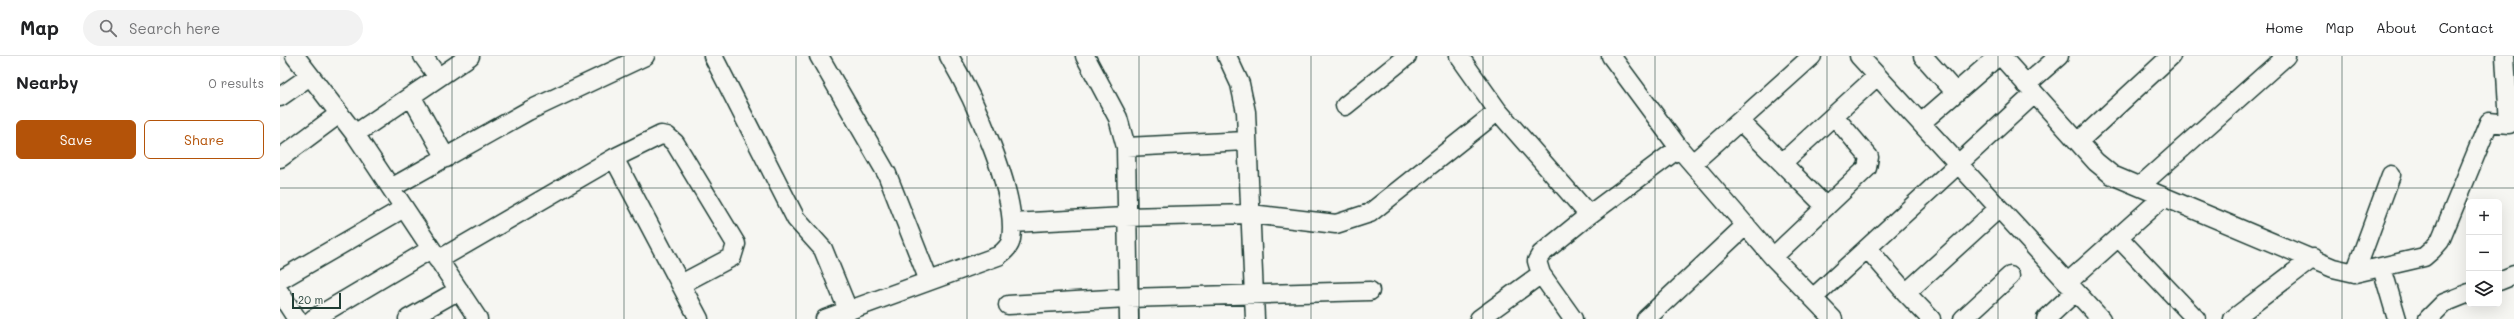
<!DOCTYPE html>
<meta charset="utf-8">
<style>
:root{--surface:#fff;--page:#f2f2f2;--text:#202124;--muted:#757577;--line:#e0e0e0;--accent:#b45309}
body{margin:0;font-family:Mali,sans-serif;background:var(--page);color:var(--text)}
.controls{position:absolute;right:12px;bottom:12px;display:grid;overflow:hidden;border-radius:6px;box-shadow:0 4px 16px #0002}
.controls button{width:36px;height:36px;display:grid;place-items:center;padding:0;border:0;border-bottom:1px solid var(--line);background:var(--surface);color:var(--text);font:20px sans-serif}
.scale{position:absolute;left:12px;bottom:10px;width:49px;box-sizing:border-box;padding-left:4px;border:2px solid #1f3d34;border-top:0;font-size:11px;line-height:14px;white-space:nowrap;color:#1f3d34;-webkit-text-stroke:3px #f6f6f2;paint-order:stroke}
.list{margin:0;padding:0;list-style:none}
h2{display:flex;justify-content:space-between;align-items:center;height:52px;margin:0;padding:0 16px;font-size:17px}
h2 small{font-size:13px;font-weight:400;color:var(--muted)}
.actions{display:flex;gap:8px;padding:12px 16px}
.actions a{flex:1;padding:9px 0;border:1px solid var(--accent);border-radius:6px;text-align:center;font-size:14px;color:var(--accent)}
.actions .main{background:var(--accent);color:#fff}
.icon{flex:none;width:22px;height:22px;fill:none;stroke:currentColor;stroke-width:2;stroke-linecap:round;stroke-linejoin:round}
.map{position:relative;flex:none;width:2234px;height:263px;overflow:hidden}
header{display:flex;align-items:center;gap:24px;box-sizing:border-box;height:56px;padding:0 20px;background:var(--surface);border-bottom:1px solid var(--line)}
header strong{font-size:19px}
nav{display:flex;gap:22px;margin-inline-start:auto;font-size:14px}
.search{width:280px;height:36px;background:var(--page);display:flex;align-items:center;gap:10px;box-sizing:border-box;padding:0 14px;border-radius:22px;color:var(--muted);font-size:15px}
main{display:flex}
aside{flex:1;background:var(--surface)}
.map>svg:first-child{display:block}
</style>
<header>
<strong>Map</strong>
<div class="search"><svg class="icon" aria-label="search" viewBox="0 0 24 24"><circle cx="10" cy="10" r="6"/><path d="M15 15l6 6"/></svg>Search here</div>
<nav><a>Home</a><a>Map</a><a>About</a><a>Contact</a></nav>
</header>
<main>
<aside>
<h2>Nearby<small>0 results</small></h2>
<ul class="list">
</ul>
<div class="actions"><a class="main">Save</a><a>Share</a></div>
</aside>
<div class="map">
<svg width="2234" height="263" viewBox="0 0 2234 263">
<rect width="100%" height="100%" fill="#f6f6f2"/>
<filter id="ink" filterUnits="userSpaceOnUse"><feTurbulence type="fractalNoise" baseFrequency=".025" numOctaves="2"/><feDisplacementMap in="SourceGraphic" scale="8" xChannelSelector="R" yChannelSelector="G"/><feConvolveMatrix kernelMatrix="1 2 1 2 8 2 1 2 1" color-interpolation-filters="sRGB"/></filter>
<g filter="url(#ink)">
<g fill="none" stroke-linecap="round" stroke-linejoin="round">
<defs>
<path id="minor" d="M15 0 75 78 198 263
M143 0 158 21
M433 0 516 163 543 193 568 254
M539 0 607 118 649 225
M805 0 838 62 846 91 849 263
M947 0 960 28 966 56 975 263
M1179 0 1218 55 1309 159
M1331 0 1399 92 1493 201 1553 263
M1579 0 1821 263
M1643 0 1675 36
M1721 0 1816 106 1832 119 2053 212 2075 217 2144 201 2152 194 2160 185 2209 66 2229 68 2225 0
M1746 29 1779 0
M131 40 166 102
M0 41 30 20
M1065 50 1127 0
M1460 65 1546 151
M1641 67 1718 0
M75 78 190 0
M1798 86 1891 0
M846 91 966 85
M0 102 59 58
M334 102 419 263
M1413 107 1532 0
M1502 107 1597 20
M1861 129 2006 0
M111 132 248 55 365 0
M732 167 845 161 971 158 1056 168 1090 157 1218 55
M1838 181 1916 263
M1587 192 1626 237
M1493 201 1587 112 1589 101 1554 60
M158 204 334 102 381 79 387 80 395 87 456 188 452 201 401 228
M2102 212 2117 263
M2075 217 2111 119
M0 224 124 152
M2219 225 2234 219
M1787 227 1883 141
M0 237 17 263
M1533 242 1753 39
M728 249 847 242 1090 235
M33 263 151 193
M128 263 179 234
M545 263 718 200C724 195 730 191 731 183 739 139 692 39 669 0
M1199 263 1261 218
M1293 263 1261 218 1257 205 1261 198 1309 159 1399 92
M1366 263 1466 169
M1651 263 1626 237 1719 152
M1683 263 1730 220
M1766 263 1795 236
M1953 263 2033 202
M2148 263 2164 247 2189 237"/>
</defs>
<use href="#minor" stroke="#1f3d34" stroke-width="21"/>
<use href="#minor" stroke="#f6f6f2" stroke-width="18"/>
</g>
</g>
<path fill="none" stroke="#1f3d34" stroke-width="1" stroke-opacity="0.55" d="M172 0V263M344 0V263M516 0V263M687 0V263M859 0V263M1031 0V263M1203 0V263M1375 0V263M1547 0V263M1718 0V263M1890 0V263M2062 0V263M0 132H2234"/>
</svg>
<div class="controls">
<button>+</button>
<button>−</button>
<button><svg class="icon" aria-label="layers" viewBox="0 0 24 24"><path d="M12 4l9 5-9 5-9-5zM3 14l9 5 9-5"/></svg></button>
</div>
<div class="scale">20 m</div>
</div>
</main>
